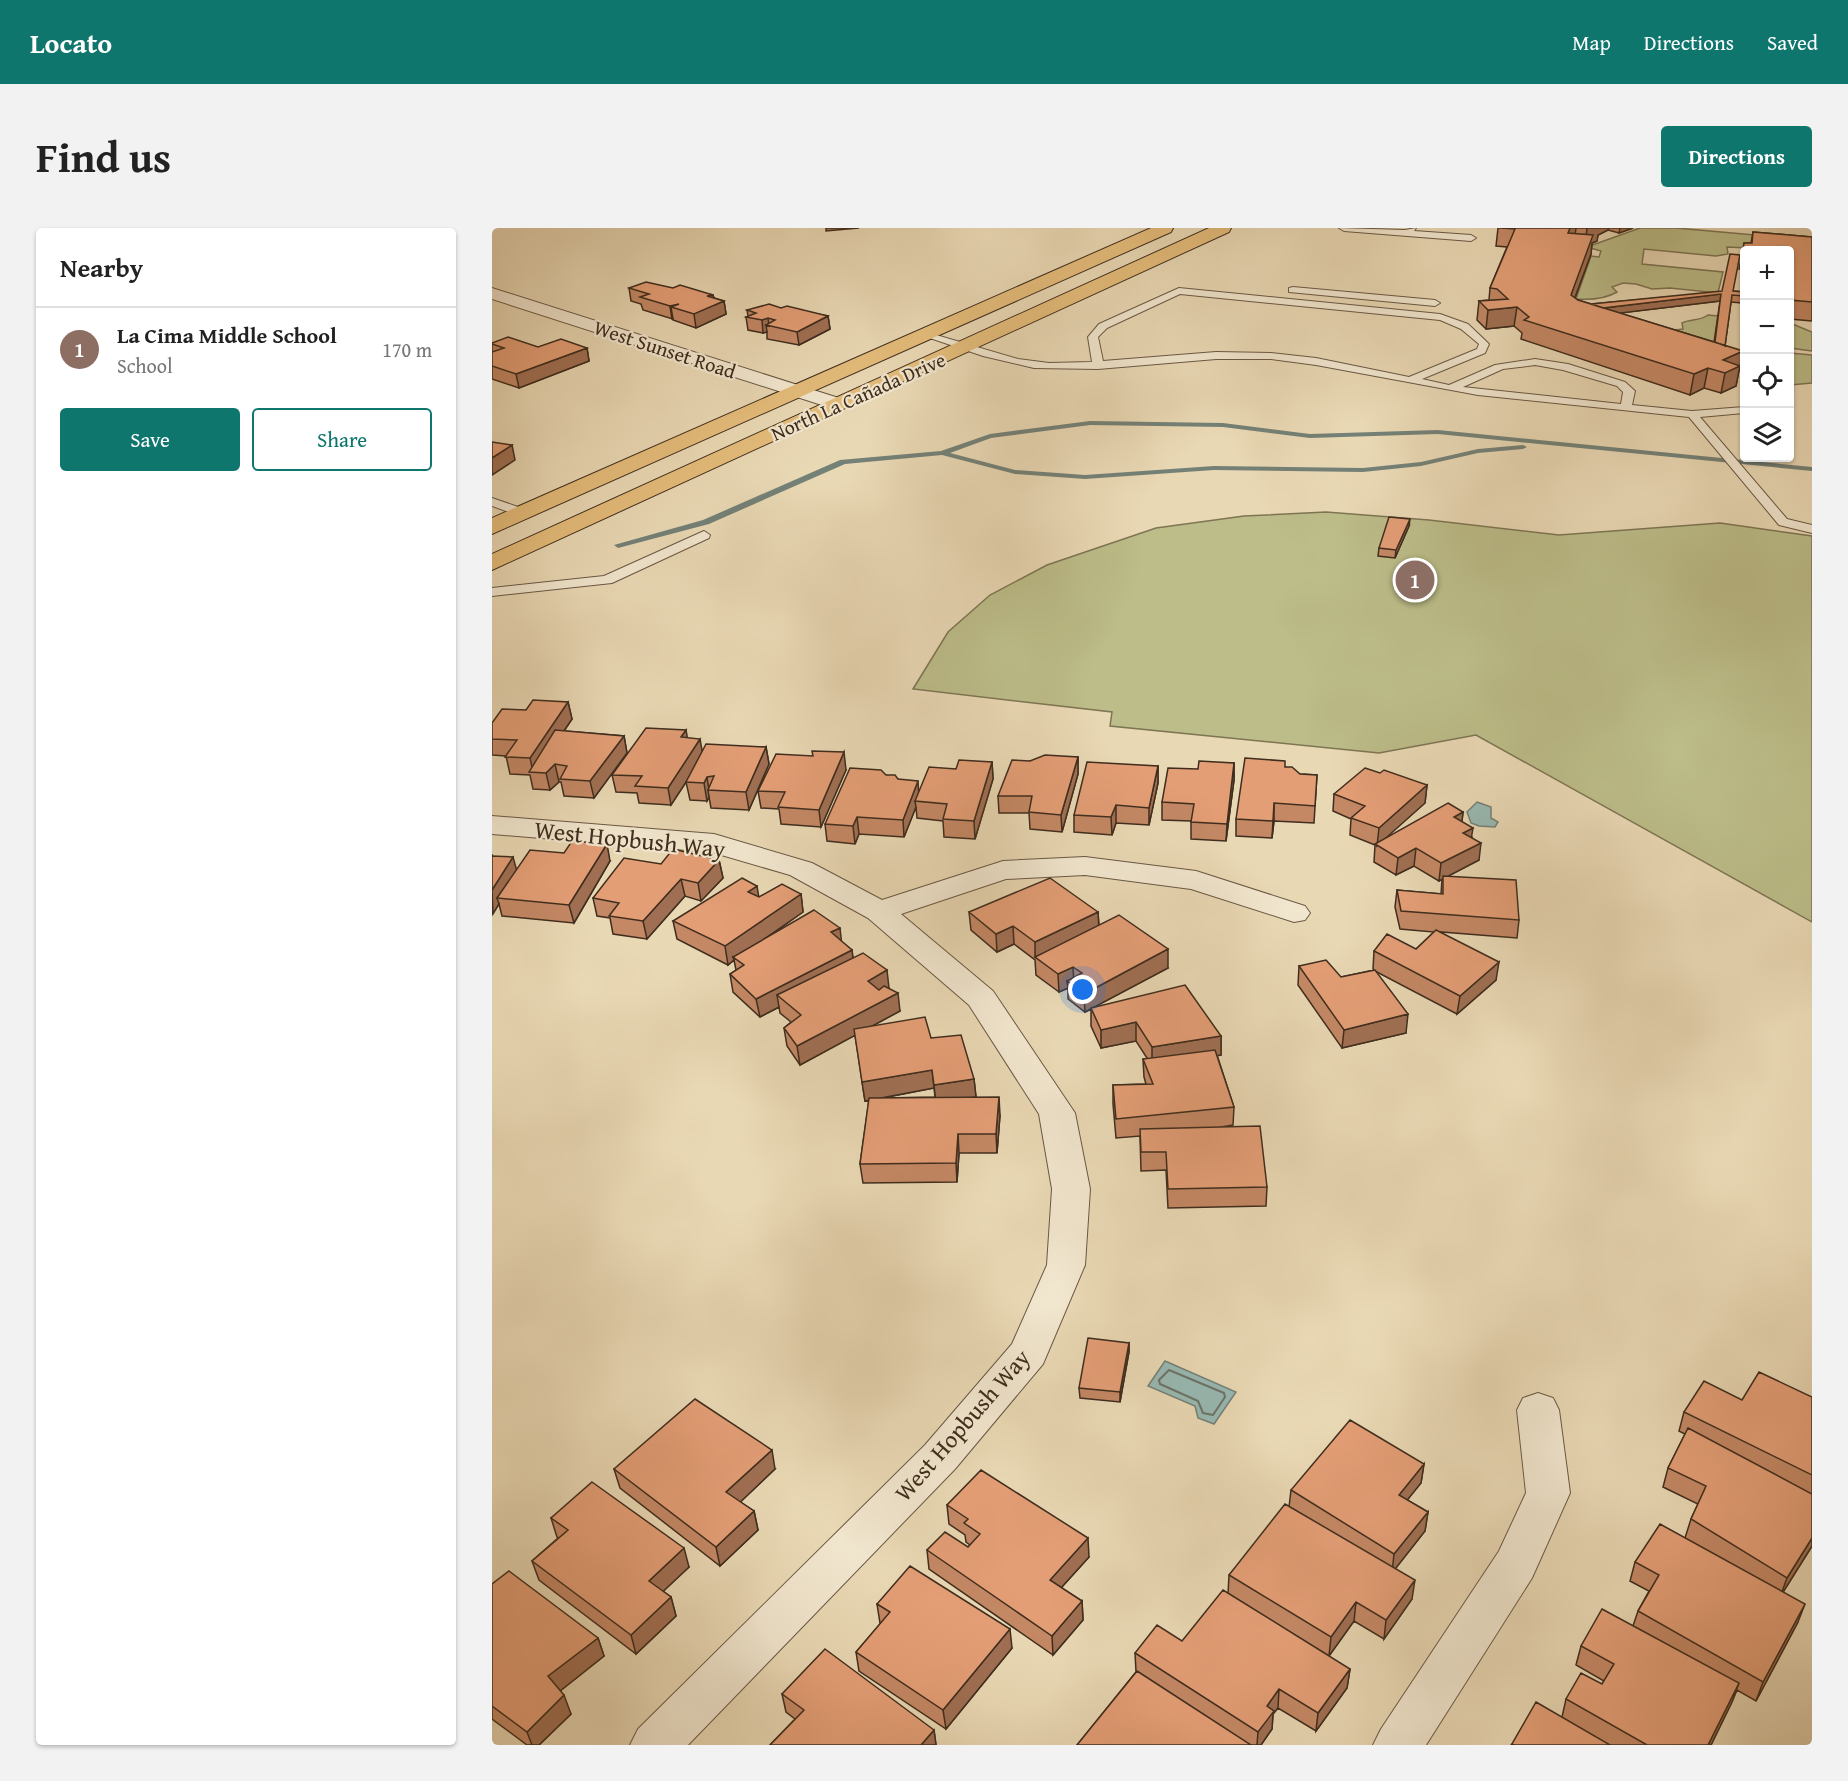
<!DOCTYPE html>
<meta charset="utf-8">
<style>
:root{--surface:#fff;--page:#f2f2f2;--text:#222;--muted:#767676;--line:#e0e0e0;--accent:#0f766e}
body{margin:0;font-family:"Gentium Book Plus",serif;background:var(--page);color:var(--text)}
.controls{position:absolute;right:18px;top:18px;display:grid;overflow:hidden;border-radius:6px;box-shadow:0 2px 4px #0004}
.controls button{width:54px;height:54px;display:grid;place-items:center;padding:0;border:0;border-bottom:2px solid var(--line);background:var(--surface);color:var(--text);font:30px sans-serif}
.you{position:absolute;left:591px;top:762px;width:21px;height:21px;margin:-15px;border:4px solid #fff;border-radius:50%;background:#1a73e8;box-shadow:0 0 0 9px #1a73e833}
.badge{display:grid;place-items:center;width:39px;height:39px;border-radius:50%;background:var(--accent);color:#fff;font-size:20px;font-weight:700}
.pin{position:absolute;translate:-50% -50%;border:3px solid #fff;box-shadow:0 2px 6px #0006}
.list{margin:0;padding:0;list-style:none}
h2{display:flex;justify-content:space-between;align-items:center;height:78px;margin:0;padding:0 24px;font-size:26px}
h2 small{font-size:20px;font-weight:400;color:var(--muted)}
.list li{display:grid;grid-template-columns:39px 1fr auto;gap:18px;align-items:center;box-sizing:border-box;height:84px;padding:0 24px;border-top:2px solid var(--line)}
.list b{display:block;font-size:22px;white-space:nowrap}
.list p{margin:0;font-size:20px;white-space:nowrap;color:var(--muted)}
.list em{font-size:20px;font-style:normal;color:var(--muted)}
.actions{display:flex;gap:12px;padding:18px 24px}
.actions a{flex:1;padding:14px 0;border:2px solid var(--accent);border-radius:6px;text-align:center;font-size:21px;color:var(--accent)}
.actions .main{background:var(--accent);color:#fff}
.icon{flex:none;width:33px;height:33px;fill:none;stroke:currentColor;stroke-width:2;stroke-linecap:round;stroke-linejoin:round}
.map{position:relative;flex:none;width:1320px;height:1517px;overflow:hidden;border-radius:6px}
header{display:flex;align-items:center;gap:36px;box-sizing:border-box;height:84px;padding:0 30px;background:var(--accent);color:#fff}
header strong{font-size:28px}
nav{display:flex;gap:33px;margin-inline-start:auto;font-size:21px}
.intro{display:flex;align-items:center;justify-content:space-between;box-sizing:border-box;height:144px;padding:0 36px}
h1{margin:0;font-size:42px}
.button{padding:15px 27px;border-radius:6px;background:var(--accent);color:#fff;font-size:21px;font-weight:700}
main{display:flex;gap:36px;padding:0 36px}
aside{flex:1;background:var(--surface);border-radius:6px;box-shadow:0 2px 4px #0004}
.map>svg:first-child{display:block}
</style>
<header>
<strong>Locato</strong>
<nav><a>Map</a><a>Directions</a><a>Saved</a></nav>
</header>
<div class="intro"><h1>Find us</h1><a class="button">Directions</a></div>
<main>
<aside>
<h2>Nearby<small></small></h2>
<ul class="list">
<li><span class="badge" style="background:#8d6e63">1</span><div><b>La Cima Middle School</b><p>School</p></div><em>170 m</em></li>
</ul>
<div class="actions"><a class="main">Save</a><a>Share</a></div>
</aside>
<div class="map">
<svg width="1320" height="1517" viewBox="0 0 1320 1517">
<rect width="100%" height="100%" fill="#e9d8b4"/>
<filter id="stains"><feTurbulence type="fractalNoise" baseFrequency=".00333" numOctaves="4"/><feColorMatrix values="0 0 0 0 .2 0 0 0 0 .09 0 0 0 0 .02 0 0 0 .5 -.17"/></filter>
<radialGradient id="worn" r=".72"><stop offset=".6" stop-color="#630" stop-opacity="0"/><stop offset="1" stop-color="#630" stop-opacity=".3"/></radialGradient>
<path fill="#bcbd89" stroke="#7e7554" stroke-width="1.5" d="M1148 0H1184L1320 12 1298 22 1235 19 1236 26 1224 28 1152 21 1150 36 1231 44 1226 65 1178 60 1160 61 1144 56 1131 55 1120 59 1125 64C1113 71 1097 72 1084 71L1099 28 1107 29 1109 23 1095 19Z
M1216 87 1226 88 1221 126 1183 102 1191 101 1190 95C1198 91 1208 93 1216 87Z
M1298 95 1320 104V123L1298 120Z
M1298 125 1320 127V155L1298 157Z
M834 284 937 292 1067 307 1228 295 1320 308V694L984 507 887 525 618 498 620 484 421 461 456 404 498 367 555 337 664 300 752 288Z"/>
<path fill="#98b9b3" stroke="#748177" stroke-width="1.5" d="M985 574 999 579V590L1006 594 1003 599 987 598 979 595 975 584Z
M673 1133 744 1164 722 1196 706 1190 703 1178 656 1158Z"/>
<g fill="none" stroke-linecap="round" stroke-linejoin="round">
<path stroke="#6c7368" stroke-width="2" d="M677 1142 732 1165 733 1169 721 1187 711 1185 706 1173 668 1156 667 1152Z"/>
<path fill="#748177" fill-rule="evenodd" d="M598 193 731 195 818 206 946 202 1320 239V243L946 206 818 210 731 199 598 197 499 210 458 225 523 242 593 247 722 238 871 240 929 234 986 221 1031 217 1035 219 1031 221 986 225 929 238 871 244 722 242 593 251 523 246 450 227 353 236 217 296 126 320 122 317 211 292 348 232 449 223 498 206Z"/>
<defs>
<path id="lane" d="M847 0 913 2 924 0 922 3 979 7 984 10 979 13 852 3Z
M801 59 943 72 948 75 943 78 797 64V60Z
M687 60 948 86 976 96 997 116 993 125 930 151 957 157 1003 137 1043 131 1076 136 1133 154 1143 163 1140 177 1200 183 1252 179V185L1208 189 1295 291 1320 297V305L1287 297 1197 189 986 167 824 137 779 131H724L606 141 542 140 491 128 429 107 434 104 526 131 557 135 600 134 596 109 607 96ZM688 66 948 92 969 101 987 116 985 121 917 149 824 130 779 125 724 124 611 133 606 109 615 100ZM1043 137 1071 142 1125 158 1131 164 1129 176 971 159 1011 141Z
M0 270 35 282 37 285 31 289 0 278Z
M212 303 218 307 217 310 120 355 0 368V360L112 348Z"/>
<path id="street" d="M0 60 353 172 356 176 353 180 346 182 339 180 0 71Z
M0 588 222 606 320 635 390 672 511 633 593 629 704 643 813 678 818 685 813 692 802 694 699 661 593 647 514 651 409 686 501 763 583 885 598 961 593 1037 551 1136 463 1241 196 1517H138L146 1501 433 1217 520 1116 555 1037 560 961 547 886 477 777 376 690 298 647 219 624 0 606Z
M1046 1165 1061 1170 1067 1182 1078 1265 1040 1350 934 1517H881L889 1501 1007 1323 1034 1265 1025 1182 1031 1170Z"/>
<path id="primary" d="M659 0H681L679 4 0 306V290Z
M717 0H739L737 4 0 342V326Z"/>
</defs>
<use href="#lane" stroke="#6a5844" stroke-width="2"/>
<use href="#street" stroke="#6a5844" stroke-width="2"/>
<use href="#primary" stroke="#3f2d1e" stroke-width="2"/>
<use href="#lane" fill="#f1e6ce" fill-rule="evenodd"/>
<use href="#street" fill="#f1e6ce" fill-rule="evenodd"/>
<use href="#primary" fill="#e4bc7a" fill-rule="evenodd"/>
</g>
<path fill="#c48865" stroke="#3f2d1e" stroke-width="1.5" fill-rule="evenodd" d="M1006 0H1141L1127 5 1116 2 1106 7 1105 13 1100 15 1099 26 1083 70 1086 72 1099 76 1241 63 1252 64V57V87H1249L1250 75 1239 74 1233 118 1249 129 1252 130V143L1247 141 1244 158 1229 165 1212 160 1198 167 1029 111 1030 105 1022 98 994 101 985 92 987 73 997 72 998 60 1015 19 1004 18ZM1228 73 1222 114 1127 85Z
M1261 4 1320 9V93L1298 91V22H1252V41H1247L1252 15H1259Z
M137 60H181L221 67 222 70 232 73 234 86 204 100 181 92V91L151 82 149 76 139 73Z
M289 80 336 88 338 101 307 117 275 111V104L271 105 256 102 254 89 256 88 255 82Z
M0 115 46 119 95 120 97 133 27 160 0 151Z
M917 298 903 330 886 328 887 320Z
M76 474 80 491 72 503 132 508 135 525 102 570 72 568 69 554H67L58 562 41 561 38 547 18 546 14 528 0 527V495L34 482Z
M195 510 210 522 274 519 277 536 257 582 219 580 217 569 215 573 198 572 194 554 196 551 179 577 147 575 145 565 124 564 120 547Z
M586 529V546L570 604 538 601 537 585H507L506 568 538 533Z
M500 534 501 551 483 611 452 609 451 593 425 590 424 579 412 609 367 606 363 616 335 613 333 596 394 547 406 551 427 564 464 541Z
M742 535V552L734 613 699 611V593L670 592V574L706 541Z
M666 538V555L657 597 624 595 620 607 582 604V587Z
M793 539 808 546 825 547 822 595 782 593 780 610 744 608V591Z
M354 542 329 599 289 596 287 581 269 580 266 563Z
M888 545 935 557 933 575 892 611 971 584 970 594 980 609 987 632 956 648 1027 692 1025 710 949 704 1004 752 965 786 883 743 914 805 850 820 806 757 807 738 849 749 882 742 881 741 882 723 924 721 942 704 908 701 903 679 905 662 949 666 950 651 947 653 922 638 904 647 882 634 883 617 858 607 859 591 841 583 842 566Z
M0 626V628L24 642 118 633 82 695 10 688 7 676 0 686Z
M227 632 231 650 209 673 193 668 155 711 121 706 118 690 105 688 101 670 169 636Z
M309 666 311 684 279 707 349 713 360 722 361 730 397 760 408 783 382 797 439 810 482 851 484 869 508 887 505 925H467L465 954 371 955 368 936 377 872 373 873 363 807 308 837 295 818 292 800 299 794 288 785 287 779 268 789 241 764 238 746 244 742 242 732 236 737 185 711 181 693 267 669ZM442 860 443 869 391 870Z
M477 684H606L607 697 676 740 602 779 729 808V827H725L742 879 741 897 729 899 775 959 774 978 676 980 674 942 649 943 648 908 624 910 621 876V857L654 856 652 849 651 831 655 830 644 813 609 820 599 798V781L593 784 576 771V760L567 764 544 747 543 732 522 716 505 724 479 702Z
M637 1115V1124L628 1174 588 1170 587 1160Z
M1320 1169V1318L1291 1364 1306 1394 1264 1473 1245 1462 1240 1474 1219 1517H1019L1020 1516 1070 1489 1074 1471 1110 1456 1112 1453 1084 1437 1089 1418 1141 1398 1146 1383 1157 1363 1138 1353 1143 1334 1193 1310 1199 1291 1206 1276 1171 1259 1176 1240 1193 1206 1187 1203 1192 1184 1250 1172Z
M932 1236 929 1255 915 1272 936 1284 933 1303 903 1341 920 1371 892 1411 862 1393 837 1428 736 1366 737 1347 797 1279 799 1262Z
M122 1241H283L248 1274 262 1283 266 1302 228 1338 128 1260Z
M455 1277 597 1329 569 1360 590 1373 591 1392 561 1427 437 1341 435 1322 476 1319 478 1317 474 1314 473 1307 457 1296Z
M59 1290 197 1339 171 1363 179 1369 184 1388 144 1426 47 1352 40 1333 66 1310 65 1309Z
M0 1356 106 1410 112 1428 68 1463 79 1486 47 1517H35L0 1491Z
M385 1376 520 1420 454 1501 367 1443 364 1424 389 1395H388Z
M690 1413 858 1441 855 1460 824 1503 786 1480 781 1486 780 1501 769 1517H585L644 1444 643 1425Z
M290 1466 442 1502 444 1517H278L303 1491 294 1484Z"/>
<path fill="#a06f53" stroke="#3f2d1e" stroke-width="1.5" d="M334 0H367L334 3Z
M1078 0H1084L1082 15 1076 5Z
M1095 0H1117L1116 2 1106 7 1105 13 1100 15 1099 26 1079 80V67L1093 18Z
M1128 0H1141L1127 5Z
M1229 66 1228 73 1096 89 1095 82Z
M221 67 223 77 232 73 234 86 204 100 202 86 215 68Z
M187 76 179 79 181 91H180L178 78Z
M1025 79 1022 98 994 101 996 82Z
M336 88 338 101 307 117 305 104Z
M276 90 277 98 274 97 275 104 271 105 270 92Z
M95 120 97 133 27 160 24 146Z
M1251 123 1244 158 1229 165 1233 145 1231 132Z
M1216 140 1212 160 1198 167 1202 146Z
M20 217 23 232 0 247V230Z
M918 291 917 298 903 330 904 322Z
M76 474 80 491 44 544H41L38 530Z
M194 502 197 519 189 509Z
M132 508 135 525 102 570 98 553Z
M208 511 211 528 179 577 176 560Z
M274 519 277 536 257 582 254 564Z
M352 524 354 542 329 599 327 582Z
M586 529V546L570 604 569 587Z
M500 534 501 551 483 611 482 593Z
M742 535V552L734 613 735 596Z
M63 536 67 554 58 562 54 545Z
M666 538V555L657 597V580Z
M215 549 217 562H216L217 569 215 573 212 555Z
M426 553 427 570 423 573 424 579 412 609 411 592Z
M935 557 933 575 885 618 887 600Z
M782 575V593L780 610 781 593Z
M624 577V595L620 607 619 589Z
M971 584 969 601 962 589Z
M365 589 367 606 363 616 361 598Z
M981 600 978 618 971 605Z
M989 615 987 632 947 653 949 635Z
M115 616 118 633 82 695 77 677Z
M924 620 922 638 904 647 906 630Z
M21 629 26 647 5 670 7 676 1 686 0 662Z
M227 632 231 650 209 673 206 655Z
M189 651 193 668 155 711 151 693Z
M265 658 268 676 256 664Z
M309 666 311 684 244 731 241 729 242 732 236 737 233 718Z
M606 684 607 702 543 729V714Z
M521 698 522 716 505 724 504 706Z
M348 700 350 718 339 704Z
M676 721V740L593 784 592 766Z
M360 722 362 741 285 767 287 779 268 789 264 771Z
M1007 734 1004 752 965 786 968 768Z
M581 739 582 757 575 753 576 760 567 764 566 746Z
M395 742 397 760 378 772 376 753Z
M406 765 408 783 308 837 305 818Z
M916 786 914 805 850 820 852 802Z
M644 794V813L609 820V802Z
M729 808V827L660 838V819Z
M440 842 442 860 373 873 370 854Z
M482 851 484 869 444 875 442 857Z
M507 869 508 887 505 925 504 906Z
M466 906 467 925 465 954 464 935Z
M637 1115V1124L628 1174V1164Z
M280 1222 283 1241 239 1283 234 1264Z
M932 1236 929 1255 904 1286 907 1267Z
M262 1283 266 1302 228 1338 224 1319Z
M936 1284 933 1303 900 1345 902 1326Z
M596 1310 597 1329 559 1371 558 1352Z
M1320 1310V1318L1288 1369 1295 1350Z
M192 1320 197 1339 162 1372 157 1353Z
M923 1352 920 1371 892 1411 894 1392Z
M179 1369 184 1388 144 1426 139 1407Z
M590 1373 591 1392 561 1427 560 1408Z
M864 1374 862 1393 837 1428 839 1409Z
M1313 1376 1306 1394 1264 1473 1271 1454Z
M518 1401 520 1420 454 1501 451 1482Z
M106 1410 112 1428 63 1467 56 1448Z
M858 1441 855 1460 824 1503 826 1485Z
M1247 1455 1240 1474 1219 1517H1216Z
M787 1461 786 1480 781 1486 780 1501 769 1517H765L766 1504 775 1478Z
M72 1467 79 1486 47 1517H40L35 1504Z
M442 1502 444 1517H429Z"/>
<path fill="#e49e76" stroke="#3f2d1e" stroke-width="1.5" d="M1010 0H1078L1076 5 1101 7 1079 67 1086 72 1251 123 1231 132 1248 138 1233 145 1216 140 1202 146 1032 92 1037 89 1025 79 996 82 987 73 1016 71 1005 61 998 60 1023 1Z
M1261 4 1320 9V74L1298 72V22H1251L1252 15H1260Z
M1238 26 1248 27 1241 63 1252 64V68L1240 67 1233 118 1223 114 1229 66 1111 80 1099 76 1230 63Z
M154 54 181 60 188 57 221 67 215 68 232 73 202 86 179 79 187 76 178 78 148 69 157 66 137 60Z
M277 76 289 80 295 78 336 88 305 104 274 97 283 92 276 90 270 92 254 89 264 85 255 82Z
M16 109 46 119 69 111 95 120 24 146 0 138V124L12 120 0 116V115Z
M1249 129 1252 130V135L1249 134Z
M0 214 20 217 0 230Z
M897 289 918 291 904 322 887 320Z
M41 472 76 474 38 530 13 529 25 512 0 511V495L10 481 34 482Z
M154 500 194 502 189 509 208 511 176 560 143 558 150 548 120 547Z
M63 502 132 508 98 553 68 551 75 538 63 536 54 545 37 544Z
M214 516 274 519 254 564 216 562 222 548 215 549 212 555 194 554Z
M320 523 352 524 327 582 286 579 293 564 266 563 284 526 321 528Z
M553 527 586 529 569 587 537 584 540 568H506L520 532 538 533Z
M753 530 793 533V539H800L808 546 825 547 823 578 782 575 781 593 744 591Z
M467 532 500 534 482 593 451 591 455 576 423 573 437 539 464 541Z
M707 533 742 535 735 596 699 594 702 576 670 574 676 540 706 541Z
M595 534 666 538 657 580 624 577 619 589 582 587Z
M358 540 389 542 394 547H403L406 551 426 553 411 592 365 589 361 598 333 596Z
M873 540 888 545 892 542 935 557 887 600 859 590 873 578 842 566Z
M956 575 971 584 962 589 981 600 971 605 989 615 949 635 924 620 906 630 883 616Z
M80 613 115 616 77 677 5 670 38 622 72 625Z
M181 621 227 632 206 655 189 651 151 693 117 688 127 675 101 670 132 630 169 636Z
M0 628 21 629 0 662Z
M951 648 1024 652 1027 692 909 683 905 662 951 666Z
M250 650 265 658 256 664 267 669 290 656 309 666 233 718 181 693Z
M558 650 606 684 543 714 521 698 504 706 477 684Z
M322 682 348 700 339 704 360 722 264 771 238 746 252 737 241 729Z
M627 687 676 721 592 766 575 753 590 745 581 739 566 746 543 729Z
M944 702 1007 734 968 768 882 723 895 706 924 721Z
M371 725 395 742 376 753 387 762 392 758 406 765 305 818 292 800 309 787 285 767Z
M834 732 849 749 883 742 916 786 852 802 807 738Z
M693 757 729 808 660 819 644 794 609 802 599 780Z
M433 789 439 810 469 807 482 851 442 857 440 842 370 854 362 801Z
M723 822 742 879 624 891 621 857 661 856 651 831Z
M507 869 504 906H466L464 935 368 936 377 870Z
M768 898 775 959 676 961 674 924H649L648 901Z
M596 1110 637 1115 628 1164 587 1160Z
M1267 1144 1320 1169V1247L1192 1184 1212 1153 1250 1172Z
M203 1171 280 1222 234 1264 262 1283 224 1319 122 1241Z
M858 1192 932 1236 907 1267 936 1284 902 1326 799 1262Z
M1196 1200 1320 1266V1310L1295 1350 1199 1291 1214 1258 1176 1240Z
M489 1242 596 1310 558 1352 590 1373 560 1408 435 1322 453 1304 476 1319 488 1306 472 1295 476 1291 455 1277Z
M100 1254 192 1320 157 1353 179 1369 139 1407 40 1333 76 1302 59 1290Z
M793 1276 923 1352 894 1392 864 1374 839 1409 737 1347Z
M1168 1296 1313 1376 1271 1454 1146 1383 1167 1347 1143 1334Z
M418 1338 518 1401 451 1482 364 1424 398 1384 385 1376Z
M17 1343 106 1410 56 1448 72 1467 35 1504 0 1478V1356Z
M731 1362 858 1441 826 1485 787 1461 775 1478 782 1483 766 1504 643 1425 665 1397 690 1413Z
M1110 1381 1247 1455 1216 1517H1155L1074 1471 1089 1445 1110 1456 1122 1436 1089 1418Z
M333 1421 442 1502 429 1517H278L312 1482 290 1466Z
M645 1443 759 1517H585Z
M1044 1474 1118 1517H1022L1020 1516Z"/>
<g text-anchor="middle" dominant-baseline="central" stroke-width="4.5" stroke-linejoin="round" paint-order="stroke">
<g font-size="20" fill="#3f2d1e" stroke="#f1e6ce">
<text transform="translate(173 121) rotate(18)">West Sunset Road</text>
<text transform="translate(366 168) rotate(-24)">North La Cañada Drive</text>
</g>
<g font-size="24" fill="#3f2d1e" stroke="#f1e6ce">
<text transform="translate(138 611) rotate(6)">West Hopbush Way</text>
<text transform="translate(470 1197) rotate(-49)">West Hopbush Way</text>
</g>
</g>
<rect width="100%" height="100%" filter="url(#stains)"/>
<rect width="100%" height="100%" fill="url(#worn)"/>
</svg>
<div class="controls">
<button>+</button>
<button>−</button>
<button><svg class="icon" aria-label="locate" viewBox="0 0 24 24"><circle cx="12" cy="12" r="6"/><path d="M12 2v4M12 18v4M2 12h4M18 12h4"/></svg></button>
<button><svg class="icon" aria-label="layers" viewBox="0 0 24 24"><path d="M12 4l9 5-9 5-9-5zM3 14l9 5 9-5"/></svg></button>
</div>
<div class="you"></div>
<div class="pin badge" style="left:923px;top:352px;background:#8d6e63">1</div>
</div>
</main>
